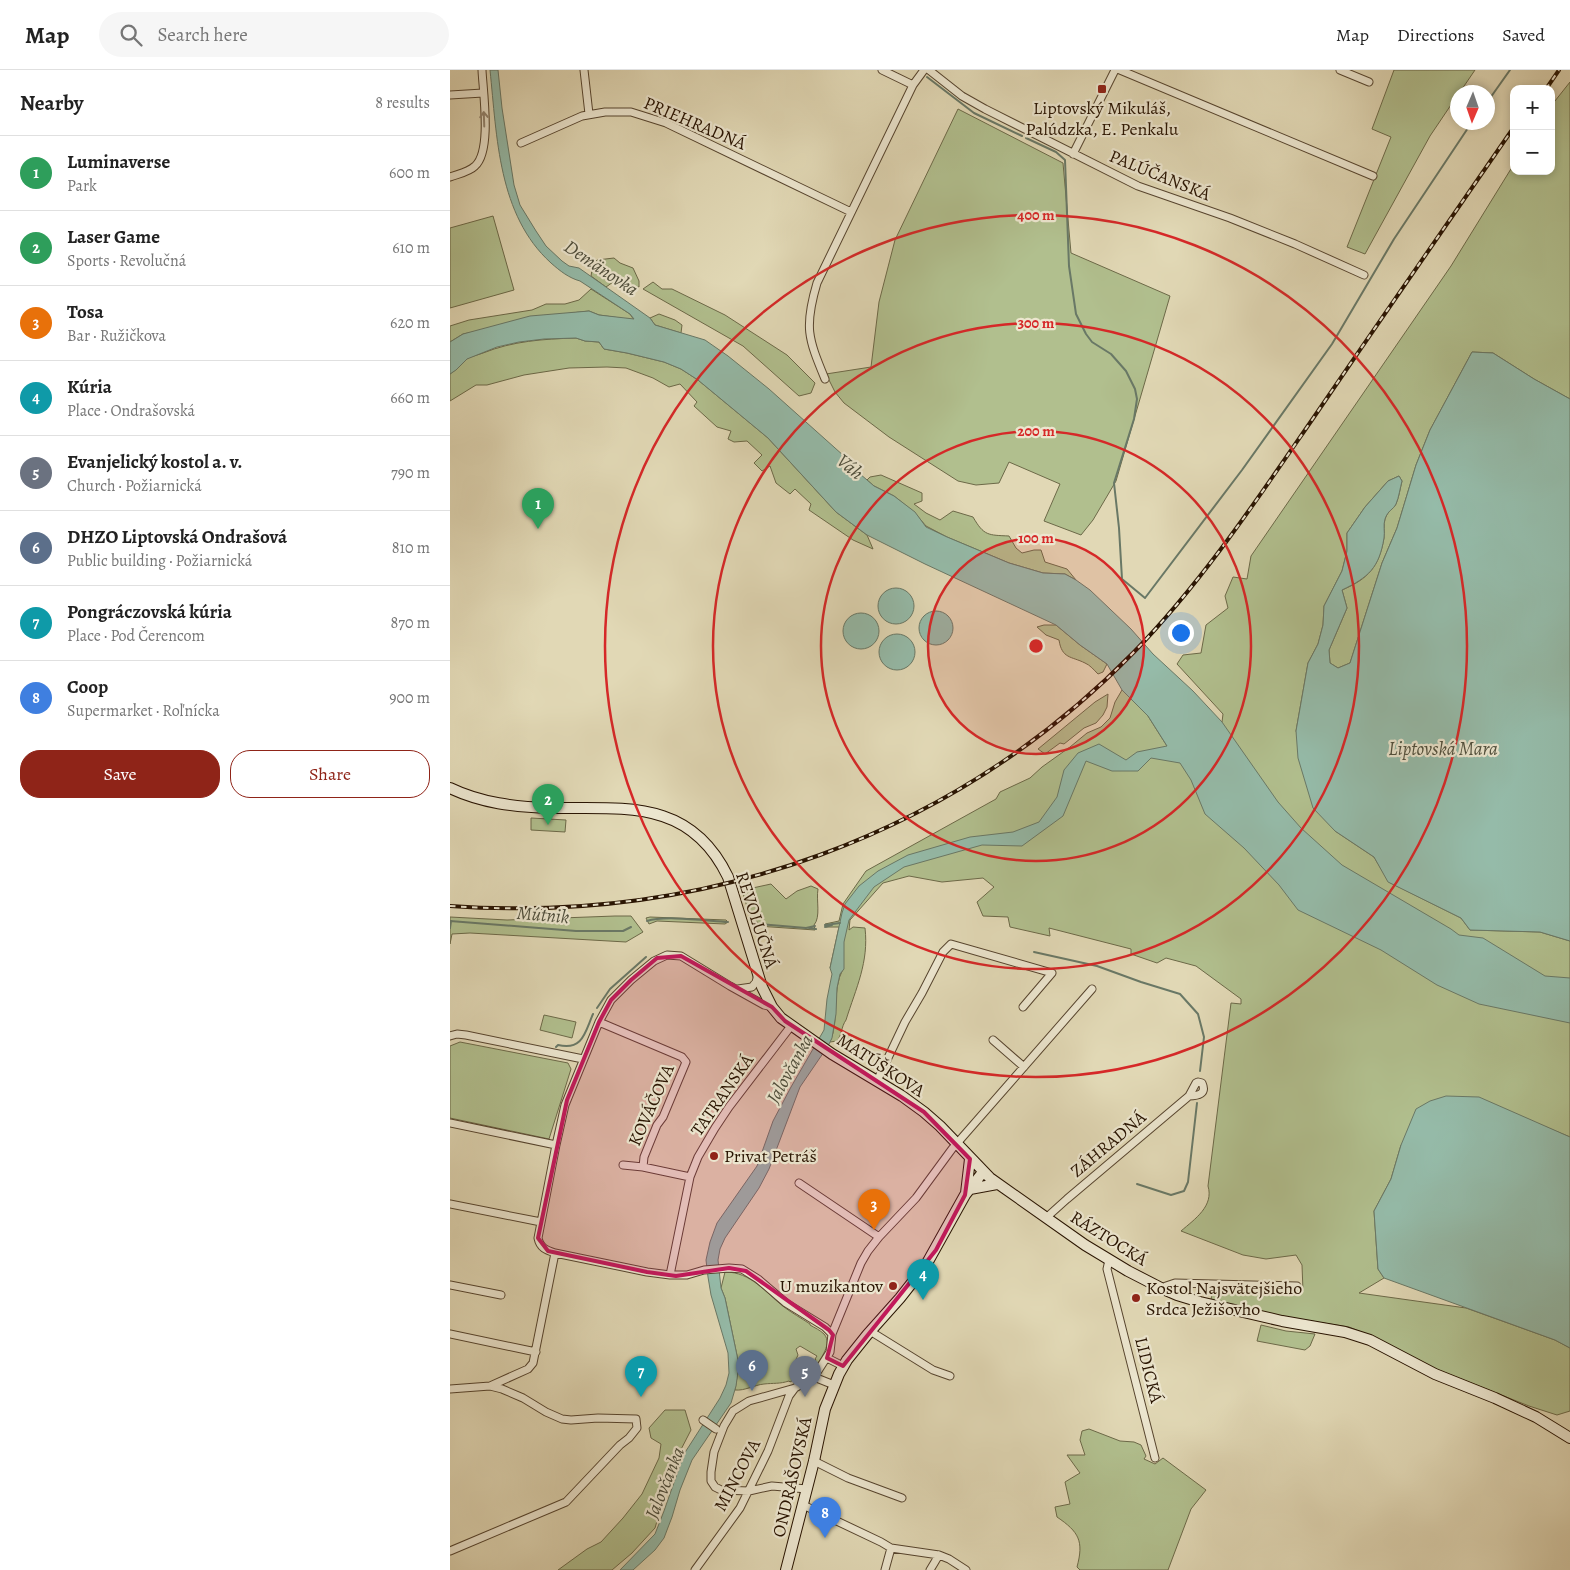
<!DOCTYPE html>
<meta charset="utf-8">
<style>
:root{--surface:#fff;--page:#f6f6f6;--text:#222;--muted:#767676;--line:#e0e0e0;--accent:#8f2418}
body{margin:0;font-family:Alegreya,serif;background:var(--page);color:var(--text)}
.controls{position:absolute;right:15px;top:15px;display:grid;overflow:hidden;border-radius:10px;box-shadow:0 2px 8px #0003}
.controls button{width:45px;height:45px;display:grid;place-items:center;padding:0;border:0;border-bottom:1px solid var(--line);background:var(--surface);color:var(--text);font:25px sans-serif}
.compass{position:absolute;left:1000px;top:15px;width:45px;height:45px;border-radius:50%;background:var(--surface);box-shadow:0 2px 8px #0003;rotate:182deg}
.you{position:absolute;left:730px;top:562px;width:18px;height:18px;margin:-12px;border:4px solid #fff;border-radius:50%;background:#1a73e8;box-shadow:0 0 0 8px #1a73e833}
.badge{display:grid;place-items:center;width:32px;height:32px;border-radius:50%;background:var(--accent);color:#fff;font-size:16px;font-weight:700}
.pin{position:absolute;translate:-50% -41px;filter:drop-shadow(0 1px 2px #0008)}
.pin::after{content:'';position:absolute;top:26px;width:18px;height:15px;background:inherit;clip-path:polygon(0 0,100% 0,50% 100%)}
.list{margin:0;padding:0;list-style:none}
h2{display:flex;justify-content:space-between;align-items:center;height:65px;margin:0;padding:0 20px;font-size:21px}
h2 small{font-size:16px;font-weight:400;color:var(--muted)}
.list li{display:grid;grid-template-columns:32px 1fr auto;gap:15px;align-items:center;box-sizing:border-box;height:75px;padding:0 20px;border-top:1px solid var(--line)}
.list b{display:block;font-size:19px;white-space:nowrap}
.list p{margin:0;font-size:16px;white-space:nowrap;color:var(--muted)}
.list em{font-size:16px;font-style:normal;color:var(--muted)}
.actions{display:flex;gap:10px;padding:15px 20px}
.actions a{flex:1;padding:11px 0;border:1px solid var(--accent);border-radius:20px;text-align:center;font-size:18px;color:var(--accent)}
.actions .main{background:var(--accent);color:#fff}
.icon{flex:none;width:28px;height:28px;fill:none;stroke:currentColor;stroke-width:2;stroke-linecap:round;stroke-linejoin:round}
.map{position:relative;flex:none;width:1120px;height:1500px;overflow:hidden}
header{display:flex;align-items:center;gap:30px;box-sizing:border-box;height:70px;padding:0 25px;background:var(--surface);border-bottom:1px solid var(--line)}
header strong{font-size:24px}
nav{display:flex;gap:28px;margin-inline-start:auto;font-size:18px}
.search{width:350px;height:45px;background:var(--page);display:flex;align-items:center;gap:12px;box-sizing:border-box;padding:0 18px;border-radius:28px;color:var(--muted);font-size:19px}
main{display:flex}
aside{flex:1;background:var(--surface)}
.map>svg:first-child{display:block}
</style>
<header>
<strong>Map</strong>
<div class="search"><svg class="icon" aria-label="search" viewBox="0 0 24 24"><circle cx="10" cy="10" r="6"/><path d="M15 15l6 6"/></svg>Search here</div>
<nav><a>Map</a><a>Directions</a><a>Saved</a></nav>
</header>
<main>
<aside>
<h2>Nearby<small>8 results</small></h2>
<ul class="list">
<li><span class="badge" style="background:#2e9e5b">1</span><div><b>Luminaverse</b><p>Park</p></div><em>600 m</em></li>
<li><span class="badge" style="background:#2e9e5b">2</span><div><b>Laser Game</b><p>Sports · Revolučná</p></div><em>610 m</em></li>
<li><span class="badge" style="background:#e8710a">3</span><div><b>Tosa</b><p>Bar · Ružičkova</p></div><em>620 m</em></li>
<li><span class="badge" style="background:#0f9aa8">4</span><div><b>Kúria</b><p>Place · Ondrašovská</p></div><em>660 m</em></li>
<li><span class="badge" style="background:#6b7280">5</span><div><b>Evanjelický kostol a. v.</b><p>Church · Požiarnická</p></div><em>790 m</em></li>
<li><span class="badge" style="background:#5c6f8a">6</span><div><b>DHZO Liptovská Ondrašová</b><p>Public building · Požiarnická</p></div><em>810 m</em></li>
<li><span class="badge" style="background:#0f9aa8">7</span><div><b>Pongráczovská kúria</b><p>Place · Pod Čerencom</p></div><em>870 m</em></li>
<li><span class="badge" style="background:#3f7fe0">8</span><div><b>Coop</b><p>Supermarket · Roľnícka</p></div><em>900 m</em></li>
</ul>
<div class="actions"><a class="main">Save</a><a>Share</a></div>
</aside>
<div class="map">
<svg width="1120" height="1500" viewBox="0 0 1120 1500">
<rect width="100%" height="100%" fill="#e1d8b5"/>
<filter id="stains"><feTurbulence type="fractalNoise" baseFrequency=".004" numOctaves="4"/><feColorMatrix values="0 0 0 0 .2 0 0 0 0 .09 0 0 0 0 .02 0 0 0 .5 -.17"/></filter>
<radialGradient id="worn" r=".72"><stop offset=".6" stop-color="#630" stop-opacity="0"/><stop offset="1" stop-color="#630" stop-opacity=".3"/></radialGradient>
<path fill="#b1bf8e" stroke="#6c6948" d="M944 0H1025L1010 22H1008L1007 26 980 66 915 184 897 177 941 67 922 59Z
M1120 12V329L1084 309 1043 283 1022 282 980 360 966 395 947 458 932 493 900 593 888 598 880 593 879 580 897 538 892 520C918 509 929 497 934 468 935 462 933 455 935 449 938 440 943 440 946 434 949 427 950 419 952 411L949 406 938 411 915 437 897 463V481L892 501 874 536 873 555 868 574 858 593 846 661 885 761 924 787 939 812 1011 848 1020 860 1090 862 1120 871V1067L1086 1053 951 1075 941 1109 924 1141 928 1199 934 1208 909 1223 1016 1238 1105 1270 1120 1278V1341L1107 1345 1079 1336 978 1296 924 1267 899 1257 835 1247 761 1230 762 1223 853 1221 852 1195 846 1185 816 1189 793 1185 731 1161C745 1149 764 1136 758 1116L781 933 791 934V929L746 896 716 888 707 893 681 884V879L599 858 600 866 560 857 558 847 533 846 527 832 544 817 533 808 492 812 459 806 433 813 400 850 399 860 403 857 415 858C419 892 406 918 396 950 391 957 392 965 387 971L380 972C390 949 381 921 393 899L380 898 389 857H376L375 854 389 851 393 834 416 801 546 729 550 722 580 708 592 697 620 677 637 663 651 657 660 648 665 632 672 620 698 646 717 676 772 652 773 644 727 594 733 585 751 583 756 555 778 538 775 526 783 507 797 509 801 486 1001 196 1064 94V101H1101V36Z
M508 39 613 93 621 183 720 226 666 411 643 450 631 465 594 451 610 414 559 392 549 413 526 415 508 411 439 367 394 333 385 322 376 304 421 297 429 232 445 170Z
M43 146 64 220 0 238V158Z
M164 188 170 193 183 198 189 211V217H177L166 210 156 217 141 206 143 194 147 190Z
M203 212 212 219H222L275 245 337 285 365 313 361 323 349 326 293 276 193 219Z
M141 219 180 244 184 250 149 245 139 241 121 243 13 264 0 272V256L19 250 82 240 96 234H115L129 230Z
M209 244 225 250 232 255 231 263 205 255 200 248Z
M126 268 135 271 149 272 154 279 177 283 214 292 231 299 248 310 318 368 386 442 417 465 423 479 403 470 359 440 361 434 345 419 340 424 326 413 320 396 312 401 304 393 312 385 297 371 284 372 278 369 281 361 267 357 244 336 247 332 230 314 219 317 203 308 176 298 157 297 119 298 74 305 37 315H26L0 331V304C7 300 11 292 18 288 22 286 28 285 33 283 63 271 93 269 126 268Z
M431 405 472 423V431L464 434 476 443 490 450 503 441 523 447C534 466 538 465 559 466L566 478 572 483 584 480H591L595 492 617 499 626 510 615 504 593 503 559 493 497 467 476 456 464 442 444 426 424 416 417 410 420 407Z
M594 555H606L630 575 657 594 653 602 648 604C644 600 640 595 635 593 621 586 612 589 609 570L596 565 587 557Z
M658 624 657 637 653 645 646 653 634 658 614 674 610 673 595 684 588 679 645 632Z
M81 748 116 750 115 762 81 760Z
M321 814 336 829 347 821 361 816 368 819C366 830 371 847 364 855L365 860 307 856 309 854 299 843 293 824 298 819Z
M165 846H181L193 862 176 872 20 863 2 864 0 874V847L57 850Z
M200 847 276 850 278 852 275 854 207 851 199 854 196 848Z
M94 945 126 952 122 968 90 960Z
M10 972 118 993 121 999 99 1069 0 1048V976Z
M275 1202C301 1202 315 1222 334 1237 342 1243 351 1248 360 1254V1255C365 1258 370 1260 374 1264 384 1275 367 1293 361 1303L350 1295 349 1291 360 1298 366 1290 365 1289 367 1286 350 1276 346 1279 348 1285 343 1296 355 1303 340 1312 339 1311C330 1314 323 1313 314 1314 304 1315 295 1321 285 1320L289 1295 275 1228 271 1218Z
M811 1255 836 1261 865 1264 860 1276 855 1280 807 1271Z
M215 1340H235L241 1360 223 1395 205 1458 182 1483 162 1500H108L137 1479 151 1472 173 1448 192 1424 209 1388 211 1374 201 1368 199 1358Z
M639 1359 670 1371 684 1372 691 1375 696 1386 694 1389 705 1394 713 1388 756 1420 741 1439 718 1500H630L627 1497C634 1471 629 1462 607 1447L605 1437 620 1434 615 1412 630 1403 617 1385H635L630 1370 632 1361Z"/>
<path fill="#95bba9" stroke="#697866" d="M40 0H48L52 38 64 115 70 135 86 161 96 176 112 191 119 196 129 198 200 248 205 255 255 270 278 286 319 319 394 386 402 397 424 416 444 426 465 442 476 457 497 467 559 493 593 503 615 504 626 510 640 520 681 559 703 584 743 621 772 652 828 732 851 758 892 795 1001 859 1009 865 1033 868 1095 906 1120 908V953L1029 934 987 915 931 880 848 840 829 815 794 778 755 744 741 710 730 693 701 688 688 701H662L636 691 613 746 572 776 532 775 454 797 424 817 399 850 394 872V899L390 904 387 918 386 944 382 968 378 976 350 1017 319 1099 309 1118 275 1168 270 1179 268 1190 271 1218 275 1228 289 1295 286 1316 281 1333 242 1390 230 1420 222 1447 214 1468 205 1480 183 1500H170L205 1464 214 1441 234 1384 270 1328 276 1315 279 1303 278 1283 261 1225 258 1207 256 1190 260 1172 267 1153 307 1096 323 1051 341 1017 374 960 377 929 382 904 380 898 392 843 395 834 409 816 428 801 458 785 520 767 563 762 589 752 607 727 614 700 628 683 649 674 676 690 687 682 717 676 698 646 672 620 657 594 630 575 606 555 475 494 417 465 386 442 318 368 248 310 231 299 214 292 177 283 154 279 149 272 135 271 126 268 94 269 69 272 47 277 17 289 6 300 0 304V272L13 264 80 246 139 241 149 245 184 249 180 244 130 211C119 208 110 201 101 193 48 145 47 67 40 0Z
M1022 282 1043 283 1084 309 1120 329V871L1090 862 1020 860 1011 848 938 812 924 787 885 761 863 738 848 688 846 661 858 593 868 574 873 555 874 536 892 501 897 481V463L915 437 938 411 949 406 952 411C950 418 949 427 946 434 943 440 938 440 935 449 933 455 935 462 934 468 929 498 919 507 892 520L897 538 879 580 880 593 888 598 900 593 932 493 947 458 966 395 980 360Z
M428 536a18 18 0 1 1 36 0a18 18 0 1 1-36 0Z
M469 558a17 17 0 1 1 34 0a17 17 0 1 1-34 0Z
M393 561a18 18 0 1 1 36 0a18 18 0 1 1-36 0Z
M429 582a18 18 0 1 1 36 0a18 18 0 1 1-36 0Z
M996 1026 1029 1027 1120 1067V1278L1105 1270 934 1208 928 1199 924 1141 941 1109 951 1075 966 1039 980 1031Z"/>
<g fill="none" stroke-linecap="round" stroke-linejoin="round">
<path stroke="#697866" stroke-width="2" d="M477 7 524 43 572 66
M1038 31 1060 0
M576 68 606 82 615 90 619 196 626 244 636 264 642 272 661 284 676 301 685 319 687 329 684 349 664 413 669 458 672 509 695 528 792 400 882 274 944 169 1022 52
M0 851 126 861H173L181 857
M197 851C215 845 258 851 278 852
M308 854 356 858 365 856
M375 855 390 853
M375 857 382 855
M0 858 1 851
M359 858 366 859
M584 882 647 896 691 912 730 924 748 944 754 967 750 1001
M147 938 160 919 196 887
M106 977 108 975C133 981 135 962 143 944
M687 1114 721 1125 734 1121 738 1112 747 1033"/>
<defs>
<path id="street" d="M134 0 139 44
M432 0 463 15
M479 0 512 26 535 39 688 116 780 148 845 174 914 205
M670 0 923 106
M890 0 919 12
M0 25 33 23
M71 73 132 46 155 42H181L216 53 401 142
M623 84 665 0
M0 107C8 104 19 102 25 96 42 81 33 22 32 0
M375 309C358 268 354 257 367 213L463 15 474 0
M288 919 302 917 306 912 308 904
M149 952 232 987 236 992 213 1047 207 1055 194 1087 193 1097
M0 966 7 964 16 965 133 989
M543 970 574 997
M427 1011 455 952 472 923 493 882 501 874 602 903 573 937
M0 1053 106 1075
M173 1095 193 1097 240 1107
M349 1113 429 1167 418 1181 411 1193 382 1264 380 1282 364 1307 345 1318 299 1331 283 1341 274 1356 264 1382 261 1402V1411L265 1417 271 1420 299 1421 322 1416 357 1419
M0 1134 91 1152
M597 1147 617 1129 739 1026 746 1013 748 1012 752 1013C757 1024 748 1026 739 1026
M429 1167 466 1128 502 1079 642 919
M105 1183 197 1202 220 1205H237L254 1200 279 1198 292 1199 308 1209 336 1233 375 1257 382 1264
M659 1190 657 1199 705 1388
M220 1205 240 1107 248 1087 265 1058 279 1037 341 956
M0 1215 51 1225
M713 1219 716 1216 725 1213 847 1216
M420 1261 483 1300 500 1306
M0 1264 86 1282
M377 1288 393 1296
M364 1307 384 1315
M0 1319 40 1316 78 1299 83 1293 105 1183C96 1180 90 1178 88 1168L106 1075 115 1035 149 952 161 930 181 910 204 891 217 885 231 886 280 916 314 935 322 937
M253 1350 266 1359
M364 1391 398 1408 452 1428
M353 1435 431 1472 441 1478 489 1485 499 1489 516 1500
M0 1481 116 1432 170 1375 179 1368 187 1358 186 1349 148 1348 121 1350 112 1349 96 1342 73 1328 52 1319 40 1316
M245 1500 290 1438 318 1381 339 1326 345 1318
M435 1500 441 1478
M480 1500 489 1485"/>
<path id="secondary" d="M0 718C31 733 65 737 100 738 174 739 240 728 278 807L312 917 322 937 331 948 382 984 452 1026 474 1042 490 1056 540 1108 635 1175 678 1201 713 1219 727 1225 750 1232 832 1251 895 1262 920 1270 985 1304 1045 1328 1086 1347 1120 1368
M520 1119 547 1114
M516 1123 520 1089
M336 1500 364 1391 375 1339 389 1304 397 1290 417 1265 450 1228 476 1195 515 1125 533 1102"/>
</defs>
<use href="#street" stroke="#56442e" stroke-width="9"/>
<use href="#secondary" stroke="#281301" stroke-width="12"/>
<use href="#street" stroke="#ece6cf" stroke-width="7"/>
<use href="#secondary" stroke="#ece6cf" stroke-width="10"/>
<defs>
<path id="rail" d="M1096 19 1109 0
M0 836C256 854 504 766 684 582 753 511 808 428 864 347 930 250 997 154 1064 57"/>
</defs>
<use href="#rail" stroke="#281301" stroke-width="4"/>
<use href="#rail" stroke="#ece6cf" stroke-width="2" stroke-dasharray="5.5" stroke-linecap="butt"/>
</g>
<defs><path id="oneway-shaft" d="M-6 0H5M1.5-3L5.5 0L1.5 3" fill="none" stroke-width="1.6" stroke-linecap="round" stroke-linejoin="round" transform="scale(1.25)"/></defs>
<use stroke="#948772" href="#oneway-shaft" transform="translate(34 49) rotate(-92)"/>
<path fill="#c2185b" fill-opacity="0.2" stroke="#c2185b" stroke-width="4" stroke-linejoin="round" d="M231 886 322 937 335 951 474 1042 520 1089 515 1125 486 1180 393 1296 377 1288 383 1265 379 1260 296 1201 279 1198 226 1206 197 1202 98 1181 88 1168 117 1030 149 952 161 930 181 910 207 888Z"/>
<circle cx="586" cy="576" r="108" fill="#d62828" fill-opacity=".12"/>
<g fill="none" stroke="#d62828" stroke-width="2.5">
<circle cx="586" cy="576" r="108"/>
<circle cx="586" cy="576" r="215"/>
<circle cx="586" cy="576" r="323"/>
<circle cx="586" cy="576" r="431"/>
</g>
<g fill="#8f2418" stroke="#ece6cf" stroke-width="2">
<rect x="647" y="14" width="10" height="10" rx="2.5"/>
<circle cx="264" cy="1086" r="5"/>
<circle cx="443" cy="1216" r="5"/>
<circle cx="686" cy="1228" r="5"/>
</g>
<g text-anchor="middle" dominant-baseline="central" stroke-width="4.5" stroke-linejoin="round" paint-order="stroke">
<g font-size="18" fill="#281301" stroke="#ece6cf" text-anchor="start">
<text x="652" y="38" text-anchor="middle">Liptovský Mikuláš,<tspan x="652" dy="21">Palúdzka, E. Penkalu</tspan></text>
<text x="274" y="1086">Privat Petráš</text>
<text x="433" y="1216" text-anchor="end">U muzikantov</text>
<text x="696" y="1218">Kostol Najsvätejšieho<tspan x="696" dy="21">Srdca Ježišovho</tspan></text>
</g>
<g font-size="18" fill="#281301" stroke="#ece6cf">
<text transform="translate(245 53) rotate(23)">PRIEHRADNÁ</text>
<text transform="translate(710 105) rotate(22)">PALÚČANSKÁ</text>
<text transform="translate(307 850) rotate(72)">REVOLUČNÁ</text>
<text transform="translate(431 995) rotate(33)">MATÚŠKOVA</text>
<text transform="translate(272 1025) rotate(-55)">TATRANSKÁ</text>
<text transform="translate(201 1035) rotate(-66)">KOVÁČOVA</text>
<text transform="translate(658 1074) rotate(-40)">ZÁHRADNÁ</text>
<text transform="translate(659 1168) rotate(32)">RÁZTOCKÁ</text>
<text transform="translate(699 1300) rotate(76)">LIDICKÁ</text>
<text transform="translate(287 1405) rotate(-62)">MINCOVA</text>
<text transform="translate(342 1407) rotate(-77)">ONDRAŠOVSKÁ</text>
</g>
<g font-size="19" font-style="italic" fill="#4e4e3c" stroke="#ece6cf">
<text transform="translate(151 198) rotate(34)">Demänovka</text>
<text transform="translate(400 397) rotate(40)">Váh</text>
<text x="993" y="679">Liptovská Mara</text>
<text transform="translate(93 845) rotate(5)">Mútnik</text>
<text transform="translate(340 999) rotate(-61)">Jalovčanka</text>
<text transform="translate(215 1413) rotate(-68)">Jalovčanka</text>
</g>
</g>
<circle cx="586" cy="576" r="8" fill="#d62828" stroke="#ece6cf" stroke-width="2.5"/>
<g font-size="15" text-anchor="middle" font-weight="bold" fill="#d62828" stroke="#ece6cf" stroke-width="4.5" stroke-linejoin="round" paint-order="stroke">
<text x="586" y="150">400 m</text>
<text x="586" y="258">300 m</text>
<text x="586" y="366">200 m</text>
<text x="586" y="473">100 m</text>
</g>
<rect width="100%" height="100%" filter="url(#stains)"/>
<rect width="100%" height="100%" fill="url(#worn)"/>
</svg>
<div class="controls">
<button>+</button>
<button>−</button>
</div>
<svg class="compass" viewBox="-18 -18 36 36"><path d="M0-13l5 13h-10z" fill="#e53935"/><path d="M0 13l5-13h-10z" fill="#767676"/></svg>
<div class="you"></div>
<div class="pin badge" style="left:88px;top:459px;background:#2e9e5b">1</div>
<div class="pin badge" style="left:98px;top:755px;background:#2e9e5b">2</div>
<div class="pin badge" style="left:424px;top:1160px;background:#e8710a">3</div>
<div class="pin badge" style="left:473px;top:1230px;background:#0f9aa8">4</div>
<div class="pin badge" style="left:355px;top:1327px;background:#6b7280">5</div>
<div class="pin badge" style="left:302px;top:1321px;background:#5c6f8a">6</div>
<div class="pin badge" style="left:191px;top:1327px;background:#0f9aa8">7</div>
<div class="pin badge" style="left:375px;top:1468px;background:#3f7fe0">8</div>
</div>
</main>
